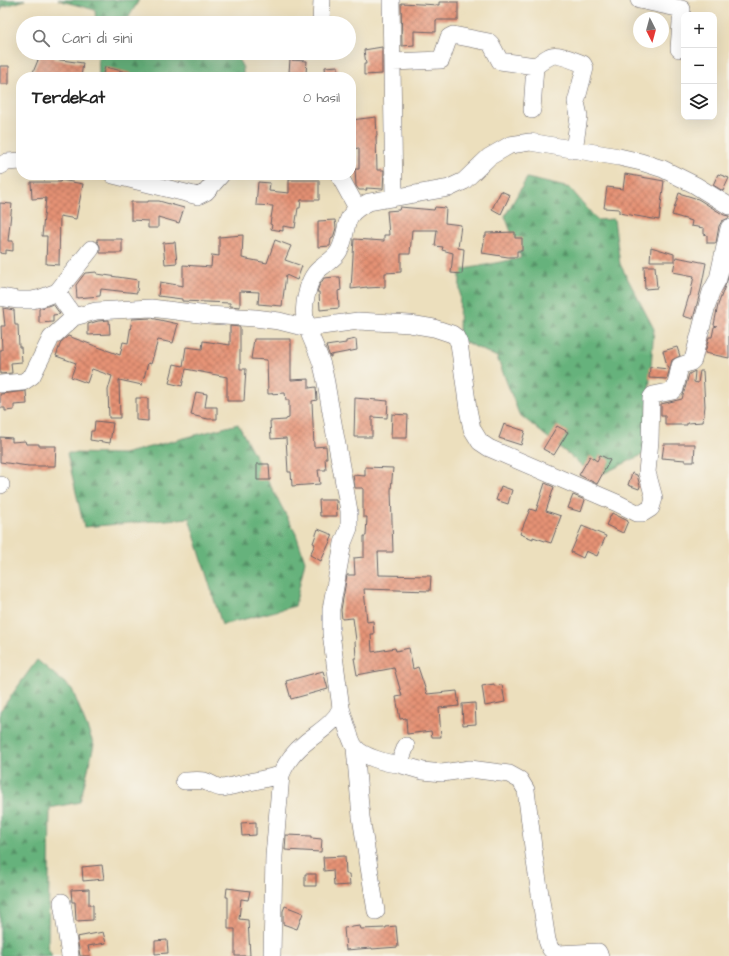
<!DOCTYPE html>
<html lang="id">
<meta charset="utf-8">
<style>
:root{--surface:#fff;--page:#f6f6f6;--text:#222;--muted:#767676;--line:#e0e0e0}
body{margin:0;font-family:"Architects Daughter",sans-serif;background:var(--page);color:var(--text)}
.controls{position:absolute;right:12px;top:12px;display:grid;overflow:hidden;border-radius:8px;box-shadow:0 4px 16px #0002}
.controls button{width:36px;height:36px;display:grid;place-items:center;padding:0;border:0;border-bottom:1px solid var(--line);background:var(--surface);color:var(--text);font:20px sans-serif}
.compass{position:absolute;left:633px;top:12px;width:36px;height:36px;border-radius:50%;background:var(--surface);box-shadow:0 4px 16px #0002;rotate:174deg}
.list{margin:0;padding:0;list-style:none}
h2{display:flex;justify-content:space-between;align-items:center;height:52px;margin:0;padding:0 16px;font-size:17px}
h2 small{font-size:13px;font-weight:400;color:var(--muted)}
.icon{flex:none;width:22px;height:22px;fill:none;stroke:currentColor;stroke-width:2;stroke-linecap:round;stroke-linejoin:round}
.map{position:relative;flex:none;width:729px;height:956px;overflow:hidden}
.search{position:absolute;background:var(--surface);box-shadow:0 4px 16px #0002;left:16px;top:16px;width:340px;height:44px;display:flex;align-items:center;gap:10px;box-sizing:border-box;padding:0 14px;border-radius:22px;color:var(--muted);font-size:15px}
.panel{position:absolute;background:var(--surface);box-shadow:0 4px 16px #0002;left:16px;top:72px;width:340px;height:108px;border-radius:16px}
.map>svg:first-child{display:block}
</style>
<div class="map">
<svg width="729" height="956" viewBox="0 0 729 956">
<defs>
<pattern id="forest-firs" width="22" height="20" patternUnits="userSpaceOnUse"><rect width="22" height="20" fill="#66b27b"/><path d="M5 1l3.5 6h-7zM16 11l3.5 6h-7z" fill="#549066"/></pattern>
<pattern id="building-cross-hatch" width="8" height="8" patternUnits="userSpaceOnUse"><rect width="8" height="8" fill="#e59274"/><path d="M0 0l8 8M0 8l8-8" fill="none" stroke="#b97760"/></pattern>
</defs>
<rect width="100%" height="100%" fill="#f7f3e8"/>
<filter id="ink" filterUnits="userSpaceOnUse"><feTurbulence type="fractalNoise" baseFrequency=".025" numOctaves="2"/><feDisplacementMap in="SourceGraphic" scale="8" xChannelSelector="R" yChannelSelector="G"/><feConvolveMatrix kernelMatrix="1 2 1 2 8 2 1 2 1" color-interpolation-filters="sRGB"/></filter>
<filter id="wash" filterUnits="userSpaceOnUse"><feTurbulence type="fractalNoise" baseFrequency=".012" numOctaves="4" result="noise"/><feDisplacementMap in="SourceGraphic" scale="16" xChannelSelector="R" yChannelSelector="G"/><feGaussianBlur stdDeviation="0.9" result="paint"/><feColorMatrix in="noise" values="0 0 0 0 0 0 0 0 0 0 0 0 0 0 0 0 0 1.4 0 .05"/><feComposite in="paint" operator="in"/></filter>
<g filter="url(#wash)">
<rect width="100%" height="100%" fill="#ecdfbd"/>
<path fill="url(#forest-firs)" stroke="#446a5b" d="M0 0H25L2 7 0 12Z
M58 0H139L126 22 137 23H96L95 10Z
M98 53H235L243 68V77H99Z
M527 178 570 188 597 220 614 219 620 264 654 329 644 454 596 477 519 414 497 357 459 339 460 270 521 258 505 216Z
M238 424 296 534 305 561 295 606 222 625 189 518 84 527 67 453 123 454Z
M37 660 72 689 94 745 80 802 50 808 48 947 52 956H0V711Z"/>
<g id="blocks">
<path fill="url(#building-cross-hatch)" d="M439 2H458V20H436V32L414 31V45L402 46 401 3 439 5Z
M382 47V74L364 75V64H366L364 50Z
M41 53 55 57 54 59 83 63 81 77H31Z
M290 60 307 61 306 73 289 72Z
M0 66H9V84H0Z
M338 66V77H326L325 67Z
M105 67 131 73V77H102Z
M376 117 377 136H376L377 170H384L383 189 366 188 367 190H359L356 186 355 169H359V148L351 149V120Z
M625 174 664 181 659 220 619 213V209L604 208 607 187 623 189Z
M718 174 729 178 723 191 713 185Z
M61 180 83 184 76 219 60 216 59 265 46 264 47 236H42L46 198 32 199 31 182H60Z
M289 180H319V200H301L300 208H298L295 228 283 226V231L271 229 272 225 270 224 273 206 256 205 258 182 270 183 269 191 289 193Z
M501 191 510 195 501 214 492 209Z
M679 193 698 199 724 215 729 216V218L722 221 719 226 716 243H707V235L704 234V228L691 226 692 221 672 215Z
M148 201H159L184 208 179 223 158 217V228H148V221L131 220V202H148Z
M0 203 12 204 8 241H13V251L6 250V254L0 253Z
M400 207 434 210 435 207 446 208 445 223 461 225 458 248 464 249 462 274 451 273 453 253 442 250 443 247 435 246 437 230H412L410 254H401V272L385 273V287L367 288V287L351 289 354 239 384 241V235H389L387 211 399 210Z
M335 220 336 228 333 238 331 239 330 246 318 247V221Z
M515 232V238H522V251H517V257H508L482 253 485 236H486V233Z
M243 235 242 258 267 263 275 240 291 246 285 260 302 266 297 280 286 275 282 306 258 304 259 292 240 291V307L230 306V303L182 301V299L158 296 160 282 183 286V265L211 267 212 255 219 256V237Z
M97 239H122V253H100V246L97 241Z
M175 242 177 263 165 264 163 243Z
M651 247 674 254V261H650Z
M676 257 706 263 701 289 693 319 683 316 689 296H690L694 276 673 272Z
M644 266H655L657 288 645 289Z
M97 272V274L138 280 137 293 101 289 100 296 77 298 76 285 85 273Z
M729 275V358L705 353 709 337H712L714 327 717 326 714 325 718 305Z
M335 277H340L341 290 338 291 339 308 320 310 319 292H317L319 286 324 278Z
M53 304 60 314 53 315V322L39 323V309Z
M3 308 14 310 15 325H18L19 347H21L22 362 11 363 12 373 0 374V350H2L1 326H5Z
M151 318 178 324 173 343 158 340 151 364 148 363 142 385 119 380 120 418H109L108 390 112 376 92 369 87 383 71 377 76 363 56 356 61 342 68 336 120 355 123 342 128 343 132 319Z
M109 320 110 334 88 335V324L98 321Z
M230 326 240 327V369H246L244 401H227V377L186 369 182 386 169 383 174 364 183 366 186 347 202 349 203 341 230 345Z
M254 339H291V380L309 379V388L316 387 317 400 312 401 314 447 326 446 327 458H325L326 470H318L320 484 292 486 291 472H288L286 438 271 439 270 421 286 420V419L289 418V400H286L285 393 268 394 267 360 251 359Z
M356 339 357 350 331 355V357H330L326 346 346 343V341Z
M677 347 680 356 672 360 667 379 649 378 650 367 668 369 663 351Z
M695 371 694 382 698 383 700 371H703L705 406 703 422 687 423V425H665V416H661V404L682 399 689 374Z
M26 391 27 404 14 405V410L5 411V408H0V394Z
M196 392 207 394 205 407H217V419H208L191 415Z
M136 398H148V421L136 420Z
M355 398 388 401 387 418 372 417V437H354Z
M392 414 408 415 407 438H391Z
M95 421 113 423 110 443 90 440 91 431H94Z
M504 424 525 431 521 445 499 438Z
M557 426 568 432 554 455 543 449Z
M0 437 12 438V442L25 441 26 444H39V446H56L55 466H28L0 462Z
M664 444H695L694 462H685V460L662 458Z
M600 455 610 460 597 484 579 475 590 456 597 461Z
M257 464H269L270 480H257Z
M365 467 393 468 391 490 393 552H378L379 575 431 576 430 591 364 589 367 622 373 621 374 634H371L372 652 395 648 396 651 409 648 413 669 418 667 427 694 457 691 459 706 439 708 441 737H432L431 731 407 734 406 718 400 719 396 697 402 696 394 668 357 675 354 658H356L355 641 356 640 353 618 342 619 341 610 347 575H355L354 558 364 557V536H366L367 517H363V488H355L353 475 365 476Z
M632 473 637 475 640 486 639 489 628 485Z
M545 483 554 487 546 511 561 516 551 543 533 537V539L520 534 530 509 536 511Z
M501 486 512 490 508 504 496 500Z
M573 495 585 500 581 512 568 508Z
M319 500H336L337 516H320Z
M612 513 628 521 623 533 606 525Z
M582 526 606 536 597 556 586 551 583 558 571 552Z
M318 529 333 535 321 561 310 555 315 544 313 543Z
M323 671 328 689 291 699 286 681Z
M494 684V686L502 685 505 702 485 706 482 686Z
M475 703 476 724 463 725 462 704Z
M256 822V835L242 836 241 823Z
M286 835 311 836V838L322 839 321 852 285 850Z
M345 856 346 874H349L350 885 334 886 333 870 324 871 323 857Z
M102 865 104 879 83 881 82 867Z
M305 874H316V886H305Z
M227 888 250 891 248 900 241 899 239 919 248 920 250 956H235V929H228V897H226Z
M89 889V905H93V920L76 921 75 902H72L71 890Z
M285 906 303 913 297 929 283 924V911Z
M360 926 361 929 386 928V927L396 926 398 947 372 949V948L346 950 344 928Z
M103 932 106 943 88 946 90 956H80L77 937Z
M167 940 168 953 155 954V941Z"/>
</g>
</g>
<g filter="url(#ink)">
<use href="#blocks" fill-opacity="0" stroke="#696468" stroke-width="1"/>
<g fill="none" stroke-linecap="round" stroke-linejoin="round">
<defs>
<path id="minor" d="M391 0 394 197
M639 0 682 9 679 49
M321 23 322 0
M393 62 441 60 449 37 453 35 489 42 491 44 500 61 535 66C540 64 544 59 549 57 556 52 575 61 583 64L585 68 576 102 579 116 574 150
M532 110 535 66
M0 166 7 162 21 161
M113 175 198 196 206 192 221 175
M339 175 357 208
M57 292 74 317
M0 297 18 300H32L41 298 57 292 91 249
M0 384 23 382 32 376 51 338 74 317 96 311 151 308 208 315 255 318 279 321 307 328 358 321 410 324 434 328 452 334 456 337 459 343 468 409 472 429 480 442 489 448 617 503 637 513H643L651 508 654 498 647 472 650 441 651 398 653 395 673 391 675 389 680 366 691 362 693 360 705 313 711 292 718 279 729 228
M0 485H1
M341 708C344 717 350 741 355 747 361 756 388 764 399 764L406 746
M355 748 361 817 376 911
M399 764 423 771 442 773 470 769 509 774 520 780 526 790 534 855 547 940C549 946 550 951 557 954L598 952 600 956
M184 781C191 781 198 780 204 781 211 783 216 788 223 788L281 775
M62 902 70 956
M272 956 274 856 281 775C286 762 294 752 305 743 318 732 334 724 341 708L331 633V609L343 543 349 528V511C342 471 334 430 327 389 326 381 324 373 322 365 314 338 298 323 307 293 309 283 313 273 322 267 328 262 335 258 339 251 351 227 339 216 369 202L449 188 464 181 489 157 510 145 530 142 619 157 641 162 663 169 695 185 729 206"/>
</defs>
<use href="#minor" stroke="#696468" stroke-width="18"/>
<use href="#minor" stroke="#fff" stroke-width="17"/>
</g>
</g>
</svg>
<div class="controls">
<button>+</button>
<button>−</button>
<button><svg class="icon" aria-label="layers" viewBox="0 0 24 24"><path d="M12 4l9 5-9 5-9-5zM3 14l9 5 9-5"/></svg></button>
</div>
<svg class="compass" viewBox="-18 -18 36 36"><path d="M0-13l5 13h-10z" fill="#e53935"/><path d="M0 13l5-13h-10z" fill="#767676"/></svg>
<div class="search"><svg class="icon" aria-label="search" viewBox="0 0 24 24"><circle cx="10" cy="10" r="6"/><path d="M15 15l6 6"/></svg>Cari di sini</div>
<section class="panel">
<h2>Terdekat<small>0 hasil</small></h2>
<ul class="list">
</ul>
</section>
</div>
